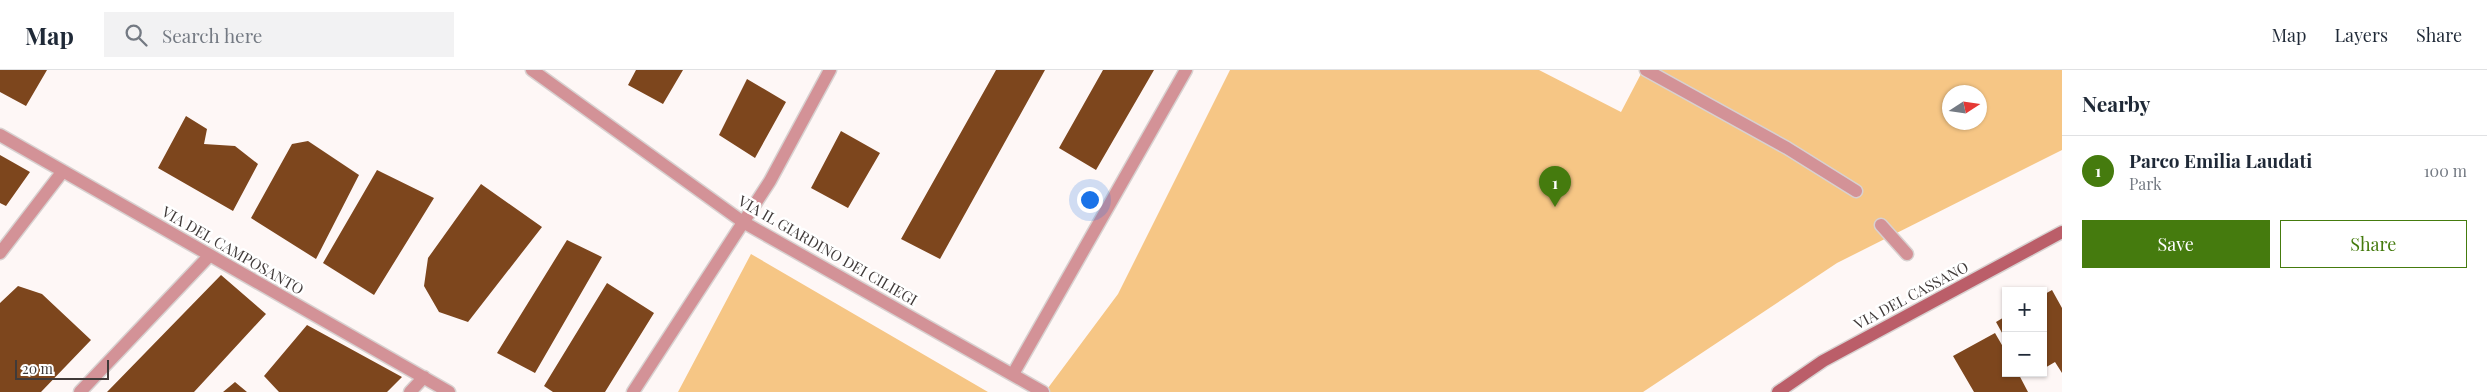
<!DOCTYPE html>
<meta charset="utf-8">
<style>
:root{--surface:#fff;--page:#f2f2f3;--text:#1f2937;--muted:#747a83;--line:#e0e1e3;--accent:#457b0e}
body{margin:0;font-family:"Playfair Display",serif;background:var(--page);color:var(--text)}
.controls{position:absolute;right:15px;bottom:15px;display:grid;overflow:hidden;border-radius:0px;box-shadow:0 1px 4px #0004}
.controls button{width:45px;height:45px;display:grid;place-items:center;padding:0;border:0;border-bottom:1px solid var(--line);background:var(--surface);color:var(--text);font:25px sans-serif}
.compass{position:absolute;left:1942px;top:15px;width:45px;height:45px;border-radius:50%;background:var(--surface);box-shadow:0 1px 4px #0004;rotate:78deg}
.scale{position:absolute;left:15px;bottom:12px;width:94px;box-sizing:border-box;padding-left:5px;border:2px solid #403a39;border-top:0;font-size:14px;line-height:18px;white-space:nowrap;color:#403a39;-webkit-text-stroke:4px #fff;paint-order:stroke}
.you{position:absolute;left:1089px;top:129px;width:18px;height:18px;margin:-12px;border:4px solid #fff;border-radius:50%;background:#1a73e8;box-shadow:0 0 0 8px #1a73e833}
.badge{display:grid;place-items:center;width:32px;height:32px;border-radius:50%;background:var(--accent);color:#fff;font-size:16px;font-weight:700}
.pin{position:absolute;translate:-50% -41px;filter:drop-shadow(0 1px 2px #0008)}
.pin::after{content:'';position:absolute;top:26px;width:18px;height:15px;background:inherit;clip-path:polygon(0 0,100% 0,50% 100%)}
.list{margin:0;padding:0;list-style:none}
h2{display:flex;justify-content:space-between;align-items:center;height:65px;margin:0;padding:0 20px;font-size:21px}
h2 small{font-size:16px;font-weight:400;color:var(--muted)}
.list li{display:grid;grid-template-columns:32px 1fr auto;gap:15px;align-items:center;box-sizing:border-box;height:70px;padding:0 20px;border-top:1px solid var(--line)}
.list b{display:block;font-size:19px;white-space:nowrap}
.list p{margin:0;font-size:16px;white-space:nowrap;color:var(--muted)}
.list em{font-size:16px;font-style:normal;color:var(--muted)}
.actions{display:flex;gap:10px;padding:15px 20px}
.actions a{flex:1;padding:11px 0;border:1px solid var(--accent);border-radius:0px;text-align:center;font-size:18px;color:var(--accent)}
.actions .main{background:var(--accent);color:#fff}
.icon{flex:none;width:28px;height:28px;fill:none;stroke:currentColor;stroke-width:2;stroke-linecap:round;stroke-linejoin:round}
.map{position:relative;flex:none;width:2062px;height:322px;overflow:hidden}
header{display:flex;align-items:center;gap:30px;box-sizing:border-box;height:70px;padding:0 25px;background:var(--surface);border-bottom:1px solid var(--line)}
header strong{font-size:24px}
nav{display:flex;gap:28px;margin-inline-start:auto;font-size:18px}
.search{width:350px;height:45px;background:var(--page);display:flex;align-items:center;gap:12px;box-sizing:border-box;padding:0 18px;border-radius:0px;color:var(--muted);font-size:19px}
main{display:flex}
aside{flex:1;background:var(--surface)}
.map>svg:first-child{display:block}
</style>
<header>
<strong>Map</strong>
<div class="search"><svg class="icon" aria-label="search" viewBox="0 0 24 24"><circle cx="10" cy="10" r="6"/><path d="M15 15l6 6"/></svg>Search here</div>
<nav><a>Map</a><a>Layers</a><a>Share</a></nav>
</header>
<main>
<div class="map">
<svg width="2062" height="322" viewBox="0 0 2062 322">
<rect width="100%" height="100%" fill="#fef7f6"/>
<path fill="#f6c685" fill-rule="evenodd" d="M1230 0H1539L1621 42 1643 0H2062V80L1837 193 1643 322H1045L1118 224ZM1950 22H1980V52H1950Z
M751 184 988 322H678Z"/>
<path fill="#7d461d" d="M0 0H47L26 36 0 22Z
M636 0H683L663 34 628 15Z
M996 0H1045L940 189 901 169Z
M1103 0H1154L1096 100 1059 78Z
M747 9 786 32 755 88 719 65Z
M186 46 207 59 204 74 235 76 258 94 233 141 158 98Z
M841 61 880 83 848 138 811 118Z
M308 71 359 105 316 189 251 148 292 74Z
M0 85 30 102 6 136 0 133Z
M377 100 434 128 374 225 323 193Z
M481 114 542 157 468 252 439 242 424 216 428 188Z
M567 170 602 187 535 303 497 283Z
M221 205 266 244 194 322H107Z
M607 213 654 243 605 322H553L544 316Z
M18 216 42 224 91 270 41 322H0V233Z
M2052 220 2062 238V303L2055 292 2043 299V225Z
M2006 246V270L1996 252Z
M307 255 402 307 387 322H279L264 306Z
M1995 263 2006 282V303H2018L2028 322H1974L1953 286Z
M235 312 247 322H223Z"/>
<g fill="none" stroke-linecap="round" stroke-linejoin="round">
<defs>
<path id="street" d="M532 0 743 152 1043 322
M1646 0 1787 78 1856 121
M0 65 449 322
M1881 155 1907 184
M0 183 63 101
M1013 304 1186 0
M80 322 210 185
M410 322 424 307
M633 322 770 111 830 0"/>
<path id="secondary" d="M1778 322 1823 291 2062 162"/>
</defs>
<use href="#street" stroke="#d8d1d0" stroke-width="15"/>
<use href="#secondary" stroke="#d8d1d0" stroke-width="15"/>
<use href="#street" stroke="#d39297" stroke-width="12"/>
<use href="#secondary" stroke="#bb5e69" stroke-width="12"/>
</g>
<g text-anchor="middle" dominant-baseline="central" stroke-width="5" stroke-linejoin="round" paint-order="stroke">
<g font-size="15" fill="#403a39" stroke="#fff">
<text transform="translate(233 180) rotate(30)">VIA DEL CAMPOSANTO</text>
<text transform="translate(828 180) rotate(30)">VIA IL GIARDINO DEI CILIEGI</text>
<text transform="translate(1911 225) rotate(-28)">VIA DEL CASSANO</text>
</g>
</g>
</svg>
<div class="controls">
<button>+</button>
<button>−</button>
</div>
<svg class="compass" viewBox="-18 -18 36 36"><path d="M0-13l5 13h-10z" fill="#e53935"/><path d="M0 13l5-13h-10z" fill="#747a83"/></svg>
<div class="scale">20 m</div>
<div class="you"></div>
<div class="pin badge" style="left:1555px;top:137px">1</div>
</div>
<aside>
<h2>Nearby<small></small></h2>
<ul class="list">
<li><span class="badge">1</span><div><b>Parco Emilia Laudati</b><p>Park</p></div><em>100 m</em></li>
</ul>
<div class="actions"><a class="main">Save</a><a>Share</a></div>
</aside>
</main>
